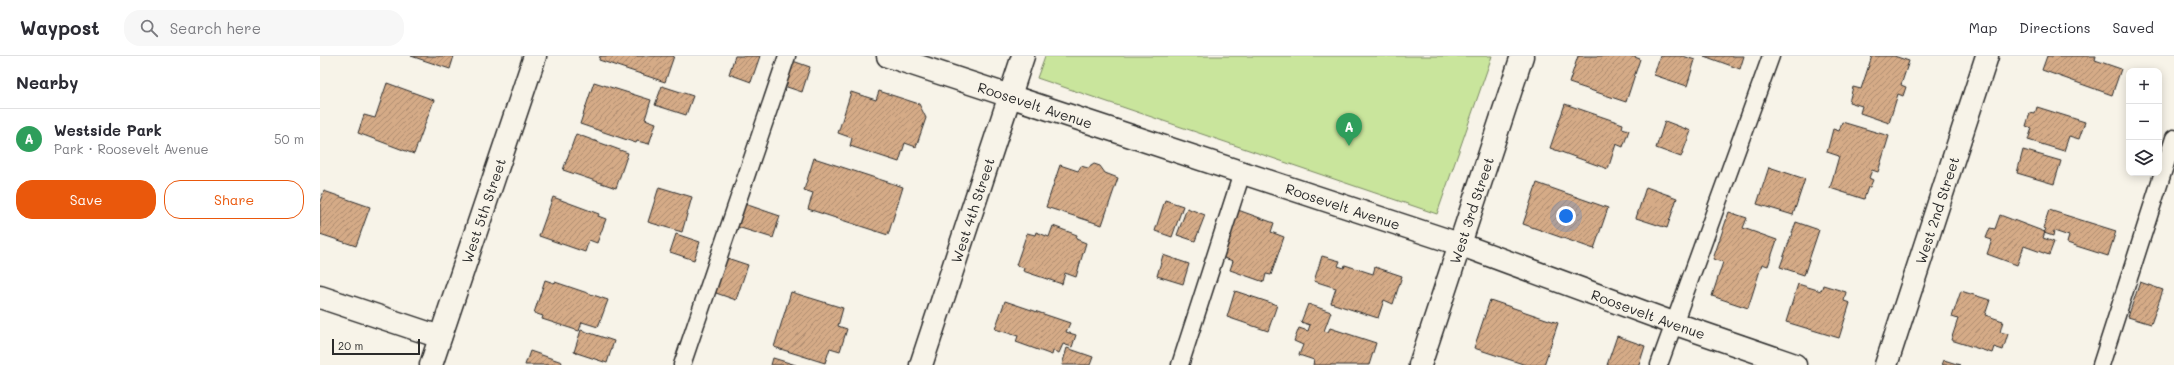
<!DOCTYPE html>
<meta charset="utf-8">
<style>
:root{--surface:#fff;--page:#f7f7f7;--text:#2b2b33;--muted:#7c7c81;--line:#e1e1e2;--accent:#ea580c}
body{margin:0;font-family:Mali,sans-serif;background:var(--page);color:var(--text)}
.controls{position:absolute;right:12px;top:12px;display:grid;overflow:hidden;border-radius:8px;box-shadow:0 2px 10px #0003}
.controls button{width:36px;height:36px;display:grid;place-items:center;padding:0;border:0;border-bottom:1px solid var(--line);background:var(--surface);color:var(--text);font:20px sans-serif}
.scale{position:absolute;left:12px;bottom:10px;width:88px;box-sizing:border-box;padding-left:4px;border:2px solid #2b2b2b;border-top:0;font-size:11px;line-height:14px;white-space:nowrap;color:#2b2b2b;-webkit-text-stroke:3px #f7f3e8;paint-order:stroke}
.you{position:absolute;left:1246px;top:160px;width:14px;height:14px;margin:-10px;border:3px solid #fff;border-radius:50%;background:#1a73e8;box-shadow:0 0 0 6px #1a73e833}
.badge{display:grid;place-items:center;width:26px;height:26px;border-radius:50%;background:var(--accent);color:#fff;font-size:13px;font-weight:700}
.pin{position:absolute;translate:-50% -33px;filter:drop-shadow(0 1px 2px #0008)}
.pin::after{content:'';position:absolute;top:21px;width:14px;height:12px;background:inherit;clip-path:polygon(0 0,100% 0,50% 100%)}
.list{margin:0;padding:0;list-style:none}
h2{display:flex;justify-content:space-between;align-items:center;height:52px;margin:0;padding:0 16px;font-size:17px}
h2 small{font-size:13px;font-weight:400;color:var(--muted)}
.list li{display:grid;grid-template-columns:26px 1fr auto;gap:12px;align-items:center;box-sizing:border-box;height:60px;padding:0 16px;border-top:1px solid var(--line)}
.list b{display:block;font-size:15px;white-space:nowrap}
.list p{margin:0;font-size:13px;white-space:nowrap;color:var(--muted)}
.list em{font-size:13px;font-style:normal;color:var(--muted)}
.actions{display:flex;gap:8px;padding:12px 16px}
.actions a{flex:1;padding:9px 0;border:1px solid var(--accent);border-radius:16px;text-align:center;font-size:14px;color:var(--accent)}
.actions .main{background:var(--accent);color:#fff}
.icon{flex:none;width:22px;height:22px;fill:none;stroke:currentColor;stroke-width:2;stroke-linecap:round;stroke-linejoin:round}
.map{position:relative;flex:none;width:1854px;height:309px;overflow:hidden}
header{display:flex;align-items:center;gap:24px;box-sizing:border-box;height:56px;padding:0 20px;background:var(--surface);border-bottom:1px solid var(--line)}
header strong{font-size:19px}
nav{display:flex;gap:22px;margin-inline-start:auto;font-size:14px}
.search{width:280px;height:36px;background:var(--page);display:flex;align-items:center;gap:10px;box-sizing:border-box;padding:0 14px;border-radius:16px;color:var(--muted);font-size:15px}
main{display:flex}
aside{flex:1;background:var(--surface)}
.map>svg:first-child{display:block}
</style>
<header>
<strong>Waypost</strong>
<div class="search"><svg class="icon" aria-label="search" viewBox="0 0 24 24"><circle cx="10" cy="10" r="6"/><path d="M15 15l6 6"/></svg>Search here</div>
<nav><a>Map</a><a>Directions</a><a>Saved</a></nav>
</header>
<main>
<aside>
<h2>Nearby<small></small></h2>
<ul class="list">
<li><span class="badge" style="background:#2e9e5b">A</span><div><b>Westside Park</b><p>Park · Roosevelt Avenue</p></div><em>50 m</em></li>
</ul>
<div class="actions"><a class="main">Save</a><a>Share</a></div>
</aside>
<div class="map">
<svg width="1854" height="309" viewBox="0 0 1854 309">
<defs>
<pattern id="building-hatch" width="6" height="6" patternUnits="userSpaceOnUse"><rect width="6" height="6" fill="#d5ab87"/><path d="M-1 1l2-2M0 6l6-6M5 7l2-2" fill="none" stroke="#ad8b6f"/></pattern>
</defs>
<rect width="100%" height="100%" fill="#f7f3e8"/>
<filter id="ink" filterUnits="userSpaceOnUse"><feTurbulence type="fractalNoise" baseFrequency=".025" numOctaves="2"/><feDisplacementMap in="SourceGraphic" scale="8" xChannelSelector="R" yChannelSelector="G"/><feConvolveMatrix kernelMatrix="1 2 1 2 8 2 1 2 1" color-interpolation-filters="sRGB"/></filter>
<g filter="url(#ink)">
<path fill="#c9e59c" stroke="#7a8864" d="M725 0H1172L1117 158 717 22Z"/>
<path fill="url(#building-hatch)" stroke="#2b2b2b" d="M91 0H134L130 13Z
M280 0H354L345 26 279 4Z
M415 0H440L431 26 409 18Z
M1258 0H1312L1320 3 1306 46 1249 27Z
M1340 0H1363L1375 4 1367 30 1334 19Z
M1384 0H1424L1420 13Z
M1552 0H1574L1589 5 1581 29 1586 31 1583 40 1578 38 1569 67 1540 57 1542 50 1529 46 1533 31 1541 33Z
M1727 0H1776L1775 4 1801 13 1792 39 1722 14Z
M470 4 490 11 482 36 461 29Z
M274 26 331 44 325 63 336 67 329 88 317 85 316 87 260 68Z
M67 27 114 44 94 98 38 77 44 59 55 62Z
M342 30 373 40 366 59 335 49Z
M559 35 599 48 606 62 596 91 585 87 579 106 530 90 532 82 518 77 531 36 556 44Z
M1245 48 1303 68 1302 72 1309 74 1303 91 1296 88 1288 113 1230 92Z
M1717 51 1765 66 1759 83 1749 80 1744 95 1708 84 1712 72 1706 70 1710 57 1715 58Z
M1345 65 1371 75 1361 101 1336 92Z
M1522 66 1569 80 1558 116 1552 114 1549 122 1553 124 1550 131H1548L1544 143 1510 132 1519 100 1507 96 1513 73 1519 75Z
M256 78 308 97 296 132 243 114Z
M1703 94 1741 105 1734 128 1697 117Z
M494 102 583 131 568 179 488 153 493 137 484 134Z
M774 108 780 110 785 117 798 122 782 169 726 151 740 109 758 115 761 110 768 112Z
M1449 111 1485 123 1473 159 1437 148Z
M1217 127 1288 152 1274 193 1203 168Z
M339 131 372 141 362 176 328 166Z
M1326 131 1357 142 1347 172 1316 162Z
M4 135 50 151 36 190 0 178V145Z
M233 141 279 158 278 160 286 163 277 187 269 184 265 196 219 180Z
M845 144 863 150 852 181 835 175Z
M422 147 460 160 453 182 414 170Z
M867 152 885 159 875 185 857 179Z
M918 154 954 167 951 176 964 181 951 219 946 218 944 226 910 214 913 205 901 201Z
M1729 154 1796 175 1788 200 1747 187 1749 180 1734 175 1733 180 1724 177 1726 173 1723 172Z
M1409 156 1427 162 1423 172 1457 184 1448 210 1442 208 1428 252 1392 240 1403 206 1393 203Z
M1680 159 1725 176 1723 182 1734 186 1729 199 1704 190 1697 209 1667 198 1672 184 1666 182 1670 172 1675 173Z
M1476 166 1499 174 1484 219 1460 211Z
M733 170 757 179 756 183 766 187 756 221 745 217 742 228 703 215 704 212 696 209 707 177 715 179 716 176 729 181Z
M356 178 380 186 374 204 350 196Z
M843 199 869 208 863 228 837 220Z
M1002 200 1020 205 1018 210 1024 212 1025 209 1053 218 1055 211 1082 220 1073 248 1064 244 1058 262 1011 247 1016 232 994 225Z
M404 201 428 209 416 244 393 236Z
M225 224 234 227 235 226 288 244 278 271 262 266 259 275 222 263 223 260 214 257Z
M1820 226 1843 234 1831 268 1808 261Z
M1478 228 1501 235 1503 229 1526 236 1524 245 1530 247 1519 282 1466 266Z
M915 235 957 249 948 275 907 261Z
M1641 235 1670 244 1665 259 1683 265 1680 276 1688 278 1683 294 1674 291 1672 297 1631 284 1638 263 1632 261Z
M471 236 523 252 518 270 527 273 520 295 510 292 505 307 454 291Z
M1170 244 1238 267 1224 309H1206L1154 292Z
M685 245 750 267 746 276 756 279 752 291 743 288 739 297 733 295 732 299 696 286 698 280 675 273Z
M988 248 1011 256 1004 275 1008 276 1010 272 1056 287 1049 309H993L994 304 979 299 983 289 974 285 979 272 988 275 990 269 981 266Z
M261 274 294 285 287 307 254 296Z
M1297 280 1325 290 1319 309H1287Z
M747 292 773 301 770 309H742Z
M210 295 242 306 241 309H205Z
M453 302 476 309H451Z
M1624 304 1640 309H1622Z"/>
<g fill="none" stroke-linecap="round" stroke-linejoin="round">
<defs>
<path id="lane" d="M362 309 467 0
M860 309 922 117
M1339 309 1451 0
M1781 309 1854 82"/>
<g id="street">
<path id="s1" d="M568 0 1139 188 1353 267 1475 309"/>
<path d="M0 241 120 281"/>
<path id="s2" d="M111 309 215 0"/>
<path id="s3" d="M601 309 703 0"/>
<path id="s4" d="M1100 309 1202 0"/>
<path id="s5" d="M1566 309 1667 0"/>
</g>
</defs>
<use href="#lane" stroke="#2b2b2b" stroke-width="19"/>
<use href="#street" stroke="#2b2b2b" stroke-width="25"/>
<use href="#lane" stroke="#f7f3e8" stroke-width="16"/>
<use href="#street" stroke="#f7f3e8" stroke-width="22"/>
</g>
</g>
<g text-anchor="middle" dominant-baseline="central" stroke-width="4" stroke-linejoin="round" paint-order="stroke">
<g font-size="14" fill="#2b2b2b" stroke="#f7f3e8">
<text stroke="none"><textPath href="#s1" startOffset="155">Roosevelt Avenue</textPath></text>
<text stroke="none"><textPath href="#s1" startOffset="479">Roosevelt Avenue</textPath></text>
<text stroke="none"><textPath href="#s4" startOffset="163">West 3rd Street</textPath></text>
<text stroke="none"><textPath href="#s5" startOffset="163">West 2nd Street</textPath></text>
<text stroke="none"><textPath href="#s2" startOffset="163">West 5th Street</textPath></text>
<text stroke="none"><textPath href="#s3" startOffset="163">West 4th Street</textPath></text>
<text stroke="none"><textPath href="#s1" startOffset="803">Roosevelt Avenue</textPath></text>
</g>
</g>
</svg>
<div class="controls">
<button>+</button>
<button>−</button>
<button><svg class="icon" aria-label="layers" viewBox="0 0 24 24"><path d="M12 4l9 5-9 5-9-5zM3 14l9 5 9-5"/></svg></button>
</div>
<div class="scale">20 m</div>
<div class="you"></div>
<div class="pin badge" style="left:1029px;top:90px;background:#2e9e5b">A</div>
</div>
</main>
